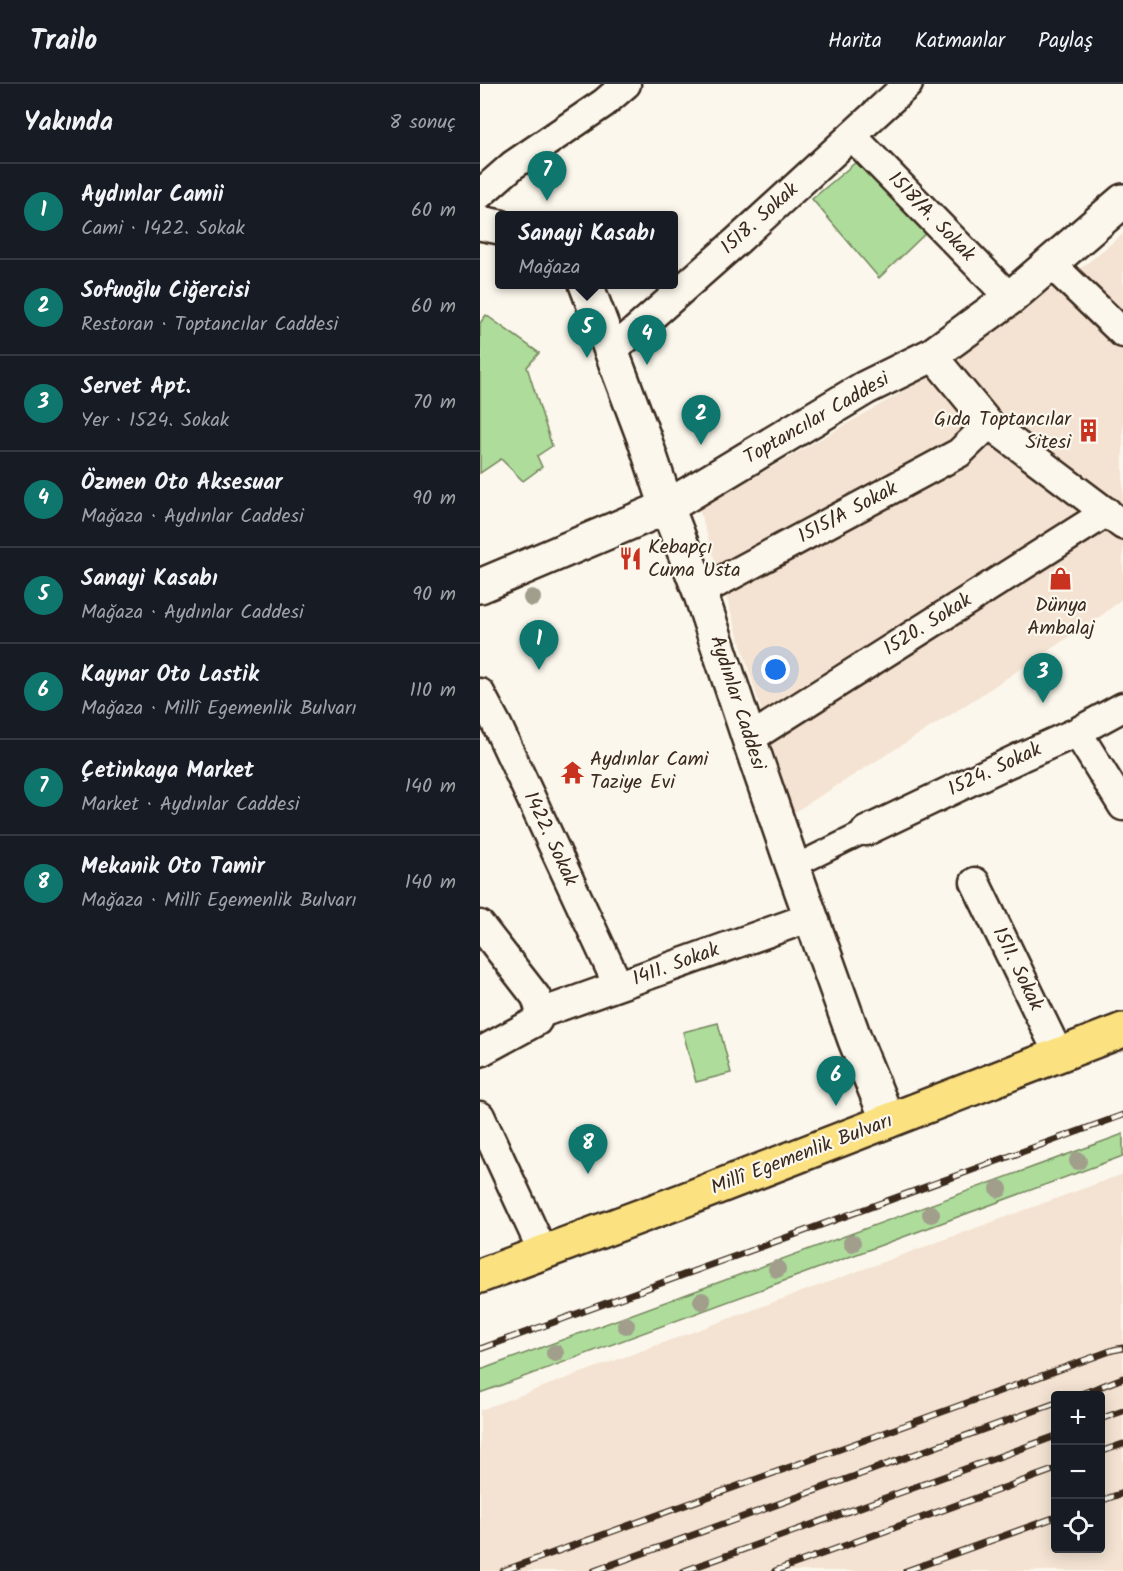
<!DOCTYPE html>
<html lang="tr">
<meta charset="utf-8">
<style>
:root{--surface:#171b24;--page:#242831;--text:#f1f3f6;--muted:#9ea1a6;--line:#363941;--accent:#0f766e}
body{margin:0;font-family:Kalam,sans-serif;background:var(--page);color:var(--text)}
.controls{position:absolute;right:18px;bottom:18px;display:grid;overflow:hidden;border-radius:6px;box-shadow:0 3px 15px #0003}
.controls button{width:54px;height:54px;display:grid;place-items:center;padding:0;border:0;border-bottom:2px solid var(--line);background:var(--surface);color:var(--text);font:30px sans-serif}
.you{position:absolute;left:296px;top:586px;width:21px;height:21px;margin:-15px;border:4px solid #fff;border-radius:50%;background:#1a73e8;box-shadow:0 0 0 9px #1a73e833}
.badge{display:grid;place-items:center;width:39px;height:39px;border-radius:50%;background:var(--accent);color:#fff;font-size:20px;font-weight:700}
.pin{position:absolute;translate:-50% -50px;filter:drop-shadow(0 2px 3px #0008)}
.pin::after{content:'';position:absolute;top:32px;width:21px;height:18px;background:inherit;clip-path:polygon(0 0,100% 0,50% 100%)}
.popup{position:absolute;left:15px;top:127px;width:183px;height:78px;box-sizing:border-box;display:grid;place-content:center;border-radius:6px;background:var(--surface);filter:drop-shadow(0 2px 4px #0005);font-size:20px;white-space:nowrap;color:var(--muted)}
.popup b{font-size:22px;color:var(--text)}
.popup::after{content:'';position:absolute;left:50%;top:100%;margin-left:-12px;border:12px solid transparent;border-top-color:var(--surface)}
.list{margin:0;padding:0;list-style:none}
h2{display:flex;justify-content:space-between;align-items:center;height:78px;margin:0;padding:0 24px;font-size:26px}
h2 small{font-size:20px;font-weight:400;color:var(--muted)}
.list li{display:grid;grid-template-columns:39px 1fr auto;gap:18px;align-items:center;box-sizing:border-box;height:96px;padding:0 24px;border-top:2px solid var(--line)}
.list b{display:block;font-size:22px;white-space:nowrap}
.list p{margin:0;font-size:20px;white-space:nowrap;color:var(--muted)}
.list em{font-size:20px;font-style:normal;color:var(--muted)}
.icon{flex:none;width:33px;height:33px;fill:none;stroke:currentColor;stroke-width:2;stroke-linecap:round;stroke-linejoin:round}
.map{position:relative;flex:none;width:643px;height:1487px;overflow:hidden}
header{display:flex;align-items:center;gap:36px;box-sizing:border-box;height:84px;padding:0 30px;background:var(--surface);border-bottom:2px solid var(--line)}
header strong{font-size:28px}
nav{display:flex;gap:33px;margin-inline-start:auto;font-size:21px}
main{display:flex}
aside{flex:1;background:var(--surface)}
.map>svg:first-child{display:block}
</style>
<header>
<strong>Trailo</strong>
<nav><a>Harita</a><a>Katmanlar</a><a>Paylaş</a></nav>
</header>
<main>
<aside>
<h2>Yakında<small>8 sonuç</small></h2>
<ul class="list">
<li><span class="badge">1</span><div><b>Aydınlar Camii</b><p>Cami · 1422. Sokak</p></div><em>60 m</em></li>
<li><span class="badge">2</span><div><b>Sofuoğlu Ciğercisi</b><p>Restoran · Toptancılar Caddesi</p></div><em>60 m</em></li>
<li><span class="badge">3</span><div><b>Servet Apt.</b><p>Yer · 1524. Sokak</p></div><em>70 m</em></li>
<li><span class="badge">4</span><div><b>Özmen Oto Aksesuar</b><p>Mağaza · Aydınlar Caddesi</p></div><em>90 m</em></li>
<li><span class="badge">5</span><div><b>Sanayi Kasabı</b><p>Mağaza · Aydınlar Caddesi</p></div><em>90 m</em></li>
<li><span class="badge">6</span><div><b>Kaynar Oto Lastik</b><p>Mağaza · Millî Egemenlik Bulvarı</p></div><em>110 m</em></li>
<li><span class="badge">7</span><div><b>Çetinkaya Market</b><p>Market · Aydınlar Caddesi</p></div><em>140 m</em></li>
<li><span class="badge">8</span><div><b>Mekanik Oto Tamir</b><p>Mağaza · Millî Egemenlik Bulvarı</p></div><em>140 m</em></li>
</ul>
</aside>
<div class="map">
<svg width="643" height="1487" viewBox="0 0 643 1487">
<rect width="100%" height="100%" fill="#fbf7ec"/>
<filter id="ink" filterUnits="userSpaceOnUse"><feTurbulence type="fractalNoise" baseFrequency=".0167" numOctaves="2"/><feDisplacementMap in="SourceGraphic" scale="12" xChannelSelector="R" yChannelSelector="G"/><feConvolveMatrix kernelMatrix="1 2 1 2 8 2 1 2 1" color-interpolation-filters="sRGB"/></filter>
<g filter="url(#ink)">
<path fill="#f4e3d2" fill-rule="evenodd" d="M643 150V514L621 532 478 626 313 729 219 425 450 292 606 180Z
M643 1090V1487H0V1326ZM576 1312H620V1464H576Z"/>
<path fill="#addc9b" stroke="#74835c" stroke-width="1.5" d="M376 78 390 80 449 146 399 194 332 115Z
M6 231 59 269 47 283 72 362 57 372 62 383 43 397 21 375 0 389V239Z
M238 939 251 989 216 998 203 948Z
M643 1050V1072L0 1309V1286Z"/>
<g fill="none" stroke-linecap="round" stroke-linejoin="round">
<defs>
<path id="pedestrian" d="M313 783 386 747"/>
<path id="minor" d="M372 52 530 214
M0 110 33 81 124 19 146 0
M570 179 643 249
M131 268 258 156 428 0
M452 271 509 340 643 441
M220 508 479 369 509 340
M0 609 17 641 138 901
M597 648 643 722
M269 655 627 428
M386 747 541 673 597 648 643 623
M495 798 579 971
M0 841 56 913 61 929 57 937 0 968
M61 929 331 833
M0 1032 63 1168"/>
<path id="tertiary" d="M0 139 20 143
M106 200 164 354 187 423 220 508 269 655 313 783 375 956 408 1037
M0 502 187 423 385 304 452 271 530 214 643 117"/>
<path id="primary" d="M0 1192 204 1116 643 946"/>
</defs>
<use href="#pedestrian" stroke="#3b2a1e" stroke-width="26"/>
<use href="#minor" stroke="#3b2a1e" stroke-width="33"/>
<use href="#tertiary" stroke="#3b2a1e" stroke-width="38"/>
<use href="#primary" stroke="#3b2a1e" stroke-width="38"/>
<use href="#pedestrian" stroke="#fbf7ec" stroke-width="21"/>
<use href="#minor" stroke="#fbf7ec" stroke-width="28"/>
<use href="#tertiary" stroke="#fbf7ec" stroke-width="33"/>
<use href="#primary" stroke="#fbe180" stroke-width="33"/>
<defs>
<path id="rail" d="M0 1265 643 1031
M596 1312 643 1294
M620 1335 643 1327
M620 1368 643 1360
M620 1417 643 1409
M23 1487 633 1266 643 1264
M114 1487 576 1319
M204 1487 576 1352
M295 1487 576 1385
M426 1487 576 1433"/>
</defs>
<use href="#rail" stroke="#3b2a1e" stroke-width="7"/>
<use href="#rail" stroke="#fbf7ec" stroke-width="4.5" stroke-dasharray="14" stroke-linecap="butt"/>
</g>
<g fill="#a19e8c">
<circle cx="52" cy="514" r="9"/>
<circle cx="598" cy="1077" r="9"/>
<circle cx="519" cy="1105" r="9"/>
<circle cx="451" cy="1130" r="9"/>
<circle cx="372" cy="1159" r="9"/>
<circle cx="297" cy="1185" r="9"/>
<circle cx="222" cy="1217" r="9"/>
<circle cx="146" cy="1241" r="9"/>
<circle cx="75" cy="1269" r="9"/>
</g>
</g>
<defs>
<symbol id="building-bare" viewBox="-9 -9 18 18"><path d="M-4-6H4V6H1V3H-1V6H-4ZM-2.5-4.3h1.7v1.8h-1.7ZM.8-4.3h1.7v1.8H.8ZM-2.5-1h1.7V.8h-1.7ZM.8-1h1.7V.8H.8Z" fill="#c8321e" stroke="#fbf7ec" stroke-width="2.5" paint-order="stroke"/></symbol>
<symbol id="restaurant-bare" viewBox="-9 -9 18 18"><path d="M-5-6h1v4h1v-4h1v4h1v-4h1v5L-1.5 .5V6h-2V.5L-5-1ZM5-6V6H3V1.5H1.5Q1.5-4 5-6Z" fill="#c8321e" stroke="#fbf7ec" stroke-width="2.5" paint-order="stroke"/></symbol>
<symbol id="shop-bare" viewBox="-9 -9 18 18"><path d="M-5-2.5h2.3a2.7 3.5 0 0 1 5.4 0H5L5.5 6h-11ZM-1.5-2.5h3a1.5 2.3 0 0 0-3 0Z" fill="#c8321e" stroke="#fbf7ec" stroke-width="2.5" paint-order="stroke"/></symbol>
<symbol id="temple-bare" viewBox="-9 -9 18 18"><path d="M0-6L5-2H3V0L6.5 2.5H4V6H1.5V3h-3V6H-4V2.5H-6.5L-3 0V-2H-5Z" fill="#c8321e" stroke="#fbf7ec" stroke-width="2.5" paint-order="stroke"/></symbol>
</defs>
<g fill-rule="evenodd">
<use href="#building-bare" x="592" y="330" width="33" height="33"/>
<use href="#restaurant-bare" x="134" y="458" width="33" height="33"/>
<use href="#shop-bare" x="564" y="478" width="33" height="33"/>
<use href="#temple-bare" x="76" y="672" width="33" height="33"/>
</g>
<g text-anchor="middle" dominant-baseline="central" stroke-width="4.5" stroke-linejoin="round" paint-order="stroke">
<g font-size="20" fill="#3b2a1e" stroke="#fbf7ec">
<text transform="translate(451 133) rotate(46)">1518/A. Sokak</text>
<text transform="translate(280 135) rotate(-42)">1518. Sokak</text>
<text transform="translate(337 335) rotate(-30)">Toptancılar Caddesi</text>
<text transform="translate(368 429) rotate(-28)">1515/A Sokak</text>
<text transform="translate(448 541) rotate(-32)">1520. Sokak</text>
<text transform="translate(257 619) rotate(72)">Aydınlar Caddesi</text>
<text transform="translate(515 686) rotate(-25)">1524. Sokak</text>
<text transform="translate(70 755) rotate(65)">1422. Sokak</text>
<text transform="translate(196 881) rotate(-20)">1411. Sokak</text>
<text transform="translate(537 885) rotate(64)">1511. Sokak</text>
<text transform="translate(322 1071) rotate(-21)">Millî Egemenlik Bulvarı</text>
</g>
<g font-size="20" fill="#3b2a1e" stroke="#fbf7ec" text-anchor="start">
<text x="591" y="336" text-anchor="end">Gıda Toptancılar<tspan x="591" dy="23">Sitesi</tspan></text>
<text x="168" y="464">Kebapçı<tspan x="168" dy="23">Cuma Usta</tspan></text>
<text x="581" y="522" text-anchor="middle">Dünya<tspan x="581" dy="23">Ambalaj</tspan></text>
<text x="110" y="676">Aydınlar Cami<tspan x="110" dy="23">Taziye Evi</tspan></text>
</g>
</g>
</svg>
<div class="controls">
<button>+</button>
<button>−</button>
<button><svg class="icon" aria-label="locate" viewBox="0 0 24 24"><circle cx="12" cy="12" r="6"/><path d="M12 2v4M12 18v4M2 12h4M18 12h4"/></svg></button>
</div>
<div class="you"></div>
<div class="pin badge" style="left:59px;top:586px">1</div>
<div class="pin badge" style="left:221px;top:361px">2</div>
<div class="pin badge" style="left:563px;top:619px">3</div>
<div class="pin badge" style="left:167px;top:281px">4</div>
<div class="pin badge" style="left:107px;top:274px">5</div>
<div class="popup"><b>Sanayi Kasabı</b>Mağaza</div>
<div class="pin badge" style="left:356px;top:1022px">6</div>
<div class="pin badge" style="left:67px;top:117px">7</div>
<div class="pin badge" style="left:108px;top:1090px">8</div>
</div>
</main>
